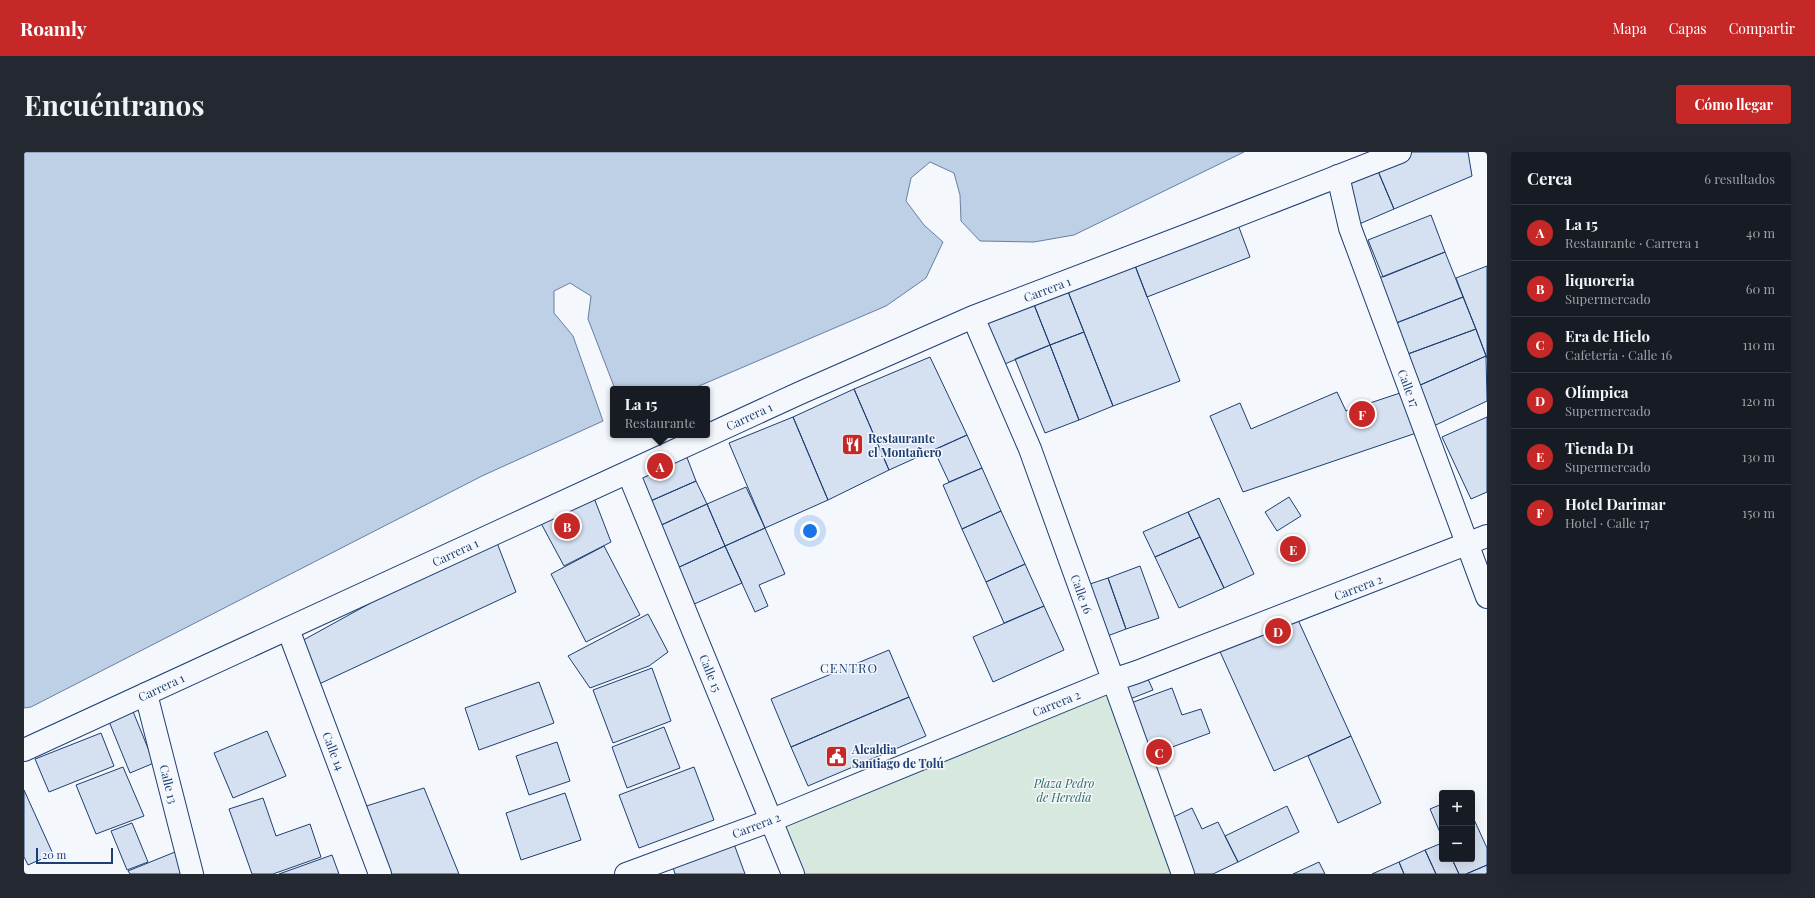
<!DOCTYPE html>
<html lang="es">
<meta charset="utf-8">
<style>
:root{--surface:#171b24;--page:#242831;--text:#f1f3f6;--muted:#9ea1a6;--line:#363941;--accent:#c62828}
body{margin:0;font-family:"Playfair Display",serif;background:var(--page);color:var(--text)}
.controls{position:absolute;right:12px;bottom:12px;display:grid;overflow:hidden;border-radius:4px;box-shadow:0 4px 16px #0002}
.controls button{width:36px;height:36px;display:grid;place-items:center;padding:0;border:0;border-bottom:1px solid var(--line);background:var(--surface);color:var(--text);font:20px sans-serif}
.scale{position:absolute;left:12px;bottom:10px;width:77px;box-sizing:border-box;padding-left:4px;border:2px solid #1d3f73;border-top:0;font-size:11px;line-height:14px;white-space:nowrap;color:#1d3f73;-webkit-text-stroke:3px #f4f7fb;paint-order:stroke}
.you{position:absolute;left:786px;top:379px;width:14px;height:14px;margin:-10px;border:3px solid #fff;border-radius:50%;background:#1a73e8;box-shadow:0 0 0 6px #1a73e833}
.badge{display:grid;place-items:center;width:26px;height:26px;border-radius:50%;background:var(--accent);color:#fff;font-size:13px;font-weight:700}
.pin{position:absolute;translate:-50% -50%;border:2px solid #fff;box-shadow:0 1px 4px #0006}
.popup{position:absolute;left:586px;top:234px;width:100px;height:52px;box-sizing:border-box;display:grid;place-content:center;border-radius:4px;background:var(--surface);filter:drop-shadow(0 1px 3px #0005);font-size:13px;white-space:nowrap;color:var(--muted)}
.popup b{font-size:15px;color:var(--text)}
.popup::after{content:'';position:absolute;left:50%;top:100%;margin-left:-8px;border:8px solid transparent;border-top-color:var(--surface)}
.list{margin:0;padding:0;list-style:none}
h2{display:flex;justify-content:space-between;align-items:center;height:52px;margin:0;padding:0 16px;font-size:17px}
h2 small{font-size:13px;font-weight:400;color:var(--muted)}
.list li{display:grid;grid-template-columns:26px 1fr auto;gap:12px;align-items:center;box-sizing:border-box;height:56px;padding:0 16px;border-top:1px solid var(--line)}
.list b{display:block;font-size:15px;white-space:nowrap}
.list p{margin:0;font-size:13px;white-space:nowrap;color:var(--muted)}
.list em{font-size:13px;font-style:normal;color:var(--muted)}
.map{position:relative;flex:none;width:1463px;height:722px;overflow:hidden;border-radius:4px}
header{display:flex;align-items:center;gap:24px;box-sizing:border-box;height:56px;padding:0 20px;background:var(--accent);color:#fff}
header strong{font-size:19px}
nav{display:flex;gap:22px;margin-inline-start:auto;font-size:14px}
.intro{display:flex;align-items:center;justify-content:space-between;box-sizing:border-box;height:96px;padding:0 24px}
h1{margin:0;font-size:28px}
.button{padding:10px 18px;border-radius:4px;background:var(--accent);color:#fff;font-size:14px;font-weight:700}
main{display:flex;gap:24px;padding:0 24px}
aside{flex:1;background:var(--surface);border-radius:4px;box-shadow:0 4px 16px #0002}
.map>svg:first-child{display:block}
</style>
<header>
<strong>Roamly</strong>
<nav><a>Mapa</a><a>Capas</a><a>Compartir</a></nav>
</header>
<div class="intro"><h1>Encuéntranos</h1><a class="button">Cómo llegar</a></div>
<main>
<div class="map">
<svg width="1463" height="722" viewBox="0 0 1463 722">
<rect width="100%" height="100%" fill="#f4f7fb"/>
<path fill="#d7e8df" stroke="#687fa3" d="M1089 528 1159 722H769L748 668Z"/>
<path fill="#bed0e5" stroke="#687fa3" d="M0 0H1220L1050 83 1010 90 956 89 937 69 936 43 930 21 906 10 887 26 882 49 900 73 919 90 902 126 862 154 668 237H591L564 167 567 144 546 131 530 139V161L549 184 579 269 458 324 7 555 0 556Z"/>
<path fill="#d5e0f0" stroke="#1d3f73" d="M1380 0H1444L1448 24 1370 57 1351 12Z
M1351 12 1370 57 1326 76 1314 24Z
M1407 63 1421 100 1359 125 1344 88Z
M1213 70 1226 105 1123 145 1110 111Z
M1421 100 1439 145 1362 175 1345 130Z
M1110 111 1156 229 1089 254 1043 137Z
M1463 114V206L1432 126Z
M1043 137 1060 180 1026 193 1009 150Z
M1439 145 1452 177 1373 206 1362 175Z
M1009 150 1026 193 976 214 957 172Z
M1452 177 1462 204 1385 238 1373 206Z
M1060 180 1089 254 1055 268 1026 193Z
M1026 193 1055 268 1021 281 991 207Z
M1462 204 1463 249 1401 278 1385 238Z
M906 205 943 283 865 318 830 237Z
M830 237 865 318 804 348 769 265Z
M1385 238 1401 278 1219 340 1186 264 1216 251 1227 277 1313 240 1322 259Z
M769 265 804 348 741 376 705 291Z
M1463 265V340L1447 347 1418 285Z
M943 283 958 316 925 330 910 298Z
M662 303 672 329 622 351 613 322Z
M958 316 977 359 938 377 919 333Z
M672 329 683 352 633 375 622 351Z
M722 335 741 376 701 394 683 352Z
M567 338 587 390 540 414 512 362Z
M1265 345 1277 364 1253 379 1241 360Z
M1195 346 1230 422 1200 436 1164 360Z
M683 352 701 394 651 417 633 375Z
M977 359 1001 412 962 430 938 377Z
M1164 360 1176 385 1131 405 1119 380Z
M741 376 761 422 735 433 744 454 731 460 701 394Z
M470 383 492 440 293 533 274 491Z
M1176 385 1200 436 1155 456 1131 405Z
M580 394 616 463 562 490 527 422Z
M701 394 718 431 668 453 651 417Z
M1001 412 1020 454 980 471 962 430Z
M1116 414 1135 466 1102 477 1084 426Z
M1084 426 1102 477 1081 485 1063 433Z
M1020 454 1040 498 969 530 949 485Z
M1270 459 1327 584 1250 619 1193 493Z
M624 462 644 500 625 514 566 536 544 504Z
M865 498 885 545 767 595 747 547Z
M628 516 647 569 589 591 569 538Z
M1123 525 1129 538 1106 547 1101 534Z
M515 530 530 571 455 598 441 556Z
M1148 536 1158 563 1177 557 1186 581 1124 604 1104 552Z
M885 545 902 584 784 634 767 595Z
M108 557 130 611 106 621 84 567Z
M640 575 656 616 603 636 588 595Z
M243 579 262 624 209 646 190 601Z
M77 581 90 614 25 640 11 607Z
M1327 584 1357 651 1314 671 1284 604Z
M533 590 546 629 505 643 492 604Z
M99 615 120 664 72 682 52 633Z
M670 615 690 668 615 696 595 643Z
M400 636 435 722H360L336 656Z
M0 638 29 702 4 713 0 705Z
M541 641 557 688 497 708 482 661Z
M239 646 252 684 286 672 297 705 249 722H228L205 657Z
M1418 652V685L1406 657Z
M1263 654 1275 680 1214 710 1201 684Z
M1168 656 1178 677 1194 670 1214 710 1189 722H1157L1133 673Z
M1448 663 1463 696V713L1442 722H1435L1428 707H1448Z
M108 671 124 710 103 718 87 679Z
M1418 691V707H1428L1435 722H1412L1401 698Z
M710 692 721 722H651L648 712Z
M1401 698 1412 722H1380L1375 710Z
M151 700 160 722H106L104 719Z
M308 703 315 722H255Z
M1295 710 1301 722H1269Z
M1375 710 1380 722H1348Z
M1463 713V722H1442Z"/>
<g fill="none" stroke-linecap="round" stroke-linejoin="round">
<defs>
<path id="minor" d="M1314 24 1326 76 1463 445
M264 477 356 722
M122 542 168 722
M602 722 748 668"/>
<path id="tertiary" d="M949 165 1006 297 1159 722
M604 320 769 722
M0 598 776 241 949 165 1166 82 1376 0
M748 668 1089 528 1113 520 1463 384"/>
</defs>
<use href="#minor" stroke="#1d3f73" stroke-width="24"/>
<use href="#tertiary" stroke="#1d3f73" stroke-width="24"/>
<use href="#minor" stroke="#f4f7fb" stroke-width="22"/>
<use href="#tertiary" stroke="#f4f7fb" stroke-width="22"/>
</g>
<defs>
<symbol id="restaurant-square" viewBox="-11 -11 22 22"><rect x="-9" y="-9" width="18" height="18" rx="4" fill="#c62828" stroke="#f4f7fb"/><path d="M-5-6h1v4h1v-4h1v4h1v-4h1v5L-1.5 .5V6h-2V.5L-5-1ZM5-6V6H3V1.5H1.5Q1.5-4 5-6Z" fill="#fff"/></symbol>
<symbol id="civic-square" viewBox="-11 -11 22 22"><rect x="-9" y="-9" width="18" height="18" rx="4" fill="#c62828" stroke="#f4f7fb"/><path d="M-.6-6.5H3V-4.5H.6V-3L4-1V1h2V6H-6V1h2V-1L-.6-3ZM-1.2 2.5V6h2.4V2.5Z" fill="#fff"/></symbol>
</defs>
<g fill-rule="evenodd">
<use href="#restaurant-square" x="816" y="280" width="25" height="25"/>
<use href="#civic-square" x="800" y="592" width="25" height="25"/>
</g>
<g text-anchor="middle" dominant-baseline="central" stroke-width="3" stroke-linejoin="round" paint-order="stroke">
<g font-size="12" fill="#1d3f73" stroke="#f4f7fb">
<text transform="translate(1023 137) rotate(-21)">Carrera 1</text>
<text transform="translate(1385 236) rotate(69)">Calle 17</text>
<text transform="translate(725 264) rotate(-25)">Carrera 1</text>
<text transform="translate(431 400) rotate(-25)">Carrera 1</text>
<text transform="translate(1334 435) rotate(-21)">Carrera 2</text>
<text transform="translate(1058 442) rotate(70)">Calle 16</text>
<text transform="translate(687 521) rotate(68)">Calle 15</text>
<text transform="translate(137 535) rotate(-25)">Carrera 1</text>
<text transform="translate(1032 551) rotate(-22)">Carrera 2</text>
<text transform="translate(310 599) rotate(69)">Calle 14</text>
<text transform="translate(145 632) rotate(76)">Calle 13</text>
<text transform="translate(732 673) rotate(-21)">Carrera 2</text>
</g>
<g font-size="12" font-weight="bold" fill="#1d3f73" stroke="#f4f7fb" text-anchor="start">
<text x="844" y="286">Restaurante<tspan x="844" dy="14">el Montañero</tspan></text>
<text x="828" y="597">Alcaldia<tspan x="828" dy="14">Santiago de Tolú</tspan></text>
</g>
<g font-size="12" font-style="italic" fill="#2c6c60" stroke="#f4f7fb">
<text x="1040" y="631">Plaza Pedro<tspan x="1040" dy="14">de Heredia</tspan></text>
</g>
<g font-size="13" letter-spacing="1" fill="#1d3f73" stroke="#f4f7fb">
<text x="825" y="515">CENTRO</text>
</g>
</g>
</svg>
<div class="controls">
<button>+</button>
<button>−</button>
</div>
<div class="scale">20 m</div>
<div class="you"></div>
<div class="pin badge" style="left:636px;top:314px">A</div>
<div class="popup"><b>La 15</b>Restaurante</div>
<div class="pin badge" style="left:543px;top:374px">B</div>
<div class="pin badge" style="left:1135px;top:600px">C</div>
<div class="pin badge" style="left:1254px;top:479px">D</div>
<div class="pin badge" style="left:1269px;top:397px">E</div>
<div class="pin badge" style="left:1338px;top:262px">F</div>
</div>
<aside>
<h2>Cerca<small>6 resultados</small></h2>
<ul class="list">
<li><span class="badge">A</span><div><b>La 15</b><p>Restaurante · Carrera 1</p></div><em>40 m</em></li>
<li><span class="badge">B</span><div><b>liquoreria</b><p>Supermercado</p></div><em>60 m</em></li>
<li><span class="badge">C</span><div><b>Era de Hielo</b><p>Cafetería · Calle 16</p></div><em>110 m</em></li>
<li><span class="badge">D</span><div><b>Olímpica</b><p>Supermercado</p></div><em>120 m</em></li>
<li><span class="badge">E</span><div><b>Tienda D1</b><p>Supermercado</p></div><em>130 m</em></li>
<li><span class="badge">F</span><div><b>Hotel Darimar</b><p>Hotel · Calle 17</p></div><em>150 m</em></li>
</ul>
</aside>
</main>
